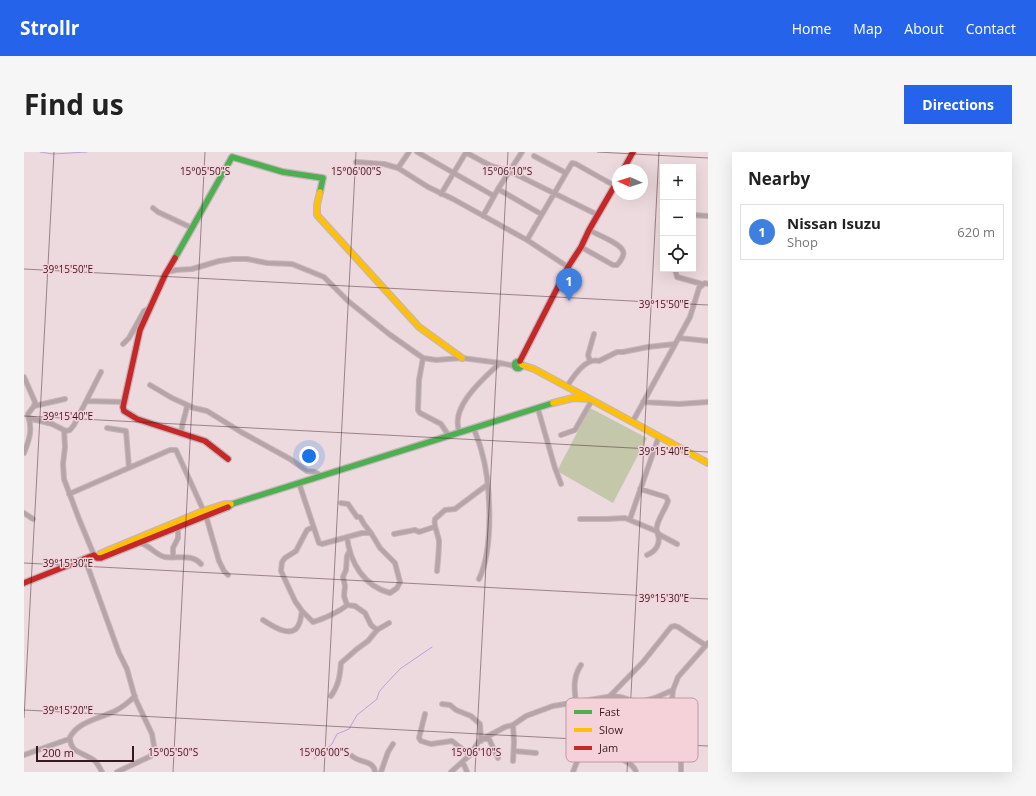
<!DOCTYPE html>
<meta charset="utf-8">
<style>
:root{--surface:#fff;--page:#f6f6f6;--text:#222;--muted:#767676;--line:#e0e0e0;--accent:#2563eb}
body{margin:0;font-family:"Open Sans",sans-serif;background:var(--page);color:var(--text)}
.controls{position:absolute;right:12px;top:12px;display:grid;overflow:hidden;border-radius:0px;box-shadow:0 4px 16px #0002}
.controls button{width:36px;height:36px;display:grid;place-items:center;padding:0;border:0;border-bottom:1px solid var(--line);background:var(--surface);color:var(--text);font:20px sans-serif}
.compass{position:absolute;left:588px;top:12px;width:36px;height:36px;border-radius:50%;background:var(--surface);box-shadow:0 4px 16px #0002;rotate:273deg}
.scale{position:absolute;left:12px;bottom:10px;width:98px;box-sizing:border-box;padding-left:4px;border:2px solid #371821;border-top:0;font-size:11px;line-height:14px;white-space:nowrap;color:#371821;-webkit-text-stroke:3px #f5d2d9;paint-order:stroke}
.you{position:absolute;left:285px;top:304px;width:14px;height:14px;margin:-10px;border:3px solid #fff;border-radius:50%;background:#1a73e8;box-shadow:0 0 0 6px #1a73e833}
.badge{display:grid;place-items:center;width:26px;height:26px;border-radius:50%;background:var(--accent);color:#fff;font-size:13px;font-weight:700}
.pin{position:absolute;translate:-50% -33px;filter:drop-shadow(0 1px 2px #0008)}
.pin::after{content:'';position:absolute;top:21px;width:14px;height:12px;background:inherit;clip-path:polygon(0 0,100% 0,50% 100%)}
.list{margin:0;padding:0;list-style:none}
h2{display:flex;justify-content:space-between;align-items:center;height:52px;margin:0;padding:0 16px;font-size:17px}
h2 small{font-size:13px;font-weight:400;color:var(--muted)}
.list li{display:grid;grid-template-columns:26px 1fr auto;gap:12px;align-items:center;box-sizing:border-box;height:56px;margin:0 8px 8px;padding:0 8px;border:1px solid var(--line);border-radius:0px}
.list b{display:block;font-size:15px;white-space:nowrap}
.list p{margin:0;font-size:13px;white-space:nowrap;color:var(--muted)}
.list em{font-size:13px;font-style:normal;color:var(--muted)}
.icon{flex:none;width:22px;height:22px;fill:none;stroke:currentColor;stroke-width:2;stroke-linecap:round;stroke-linejoin:round}
.map{position:relative;flex:none;width:684px;height:620px;overflow:hidden;border-radius:0px}
header{display:flex;align-items:center;gap:24px;box-sizing:border-box;height:56px;padding:0 20px;background:var(--accent);color:#fff}
header strong{font-size:19px}
nav{display:flex;gap:22px;margin-inline-start:auto;font-size:14px}
.intro{display:flex;align-items:center;justify-content:space-between;box-sizing:border-box;height:96px;padding:0 24px}
h1{margin:0;font-size:28px}
.button{padding:10px 18px;border-radius:0px;background:var(--accent);color:#fff;font-size:14px;font-weight:700}
main{display:flex;gap:24px;padding:0 24px}
aside{flex:1;background:var(--surface);border-radius:0px;box-shadow:0 4px 16px #0002}
.map>svg:first-child{display:block}
</style>
<header>
<strong>Strollr</strong>
<nav><a>Home</a><a>Map</a><a>About</a><a>Contact</a></nav>
</header>
<div class="intro"><h1>Find us</h1><a class="button">Directions</a></div>
<main>
<div class="map">
<svg width="684" height="620" viewBox="0 0 684 620">
<rect width="100%" height="100%" fill="#eddade"/>
<path fill="#c4c7a9" d="M566 256 623 286 589 351 533 319Z"/>
<g fill="none" stroke-linecap="round" stroke-linejoin="round">
<path stroke="#bf9fda" stroke-width="1" d="M16 0 29 2 63 0
M290 607 308 592 313 582 325 577 333 563 353 547 355 540 360 534 376 517 408 495"/>
<defs>
<path id="street" d="M393 0 470 44
M510 4 542 21
M332 10 360 12 374 16 404 35 429 47 503 88 544 115
M374 16 385 0
M474 37 517 62
M417 42 441 2 443 1 467 14 485 19 574 63
M129 56 134 60 168 76
M669 63 684 64
M459 64 474 37 498 0
M503 88 548 11 552 12 591 34
M557 95 589 113H593C596 110 601 103 599 99 596 91 572 82 565 78
M651 117 653 125 678 132
M143 120 152 118 168 117 195 109 209 107H223L243 111 268 112 300 125 324 149 365 182 399 206 412 208 438 206 476 211 491 214
M655 186 684 189
M99 192 105 186 120 159 124 157
M399 206 395 228 394 258 396 261 417 272 425 284
M566 209 564 203 570 182
M0 225 11 250 10 254 4 262
M126 233 148 246 170 256 183 259 217 280 266 307 283 319 291 320 298 324
M543 234C550 224 562 205 575 209L593 200H599L624 195 651 192
M63 249 100 250
M619 250 655 252 684 250
M10 254 41 247
M514 257 531 316 537 332
M5 266 28 272 42 279 46 278 50 273 77 220
M609 269 666 165 675 136 681 131 684 132
M83 276 102 279 105 316
M450 277C452 283 455 290 457 297 467 330 470 396 455 427
M40 278 41 295 39 312 40 327 55 367 70 403
M436 281C424 256 460 226 476 211
M157 282C157 273 162 263 163 253
M537 283 551 278 568 248
M0 301C5 289 9 277 4 264
M275 331 295 391 298 392 338 381H347L356 396 371 411 376 430 373 436 366 441C340 434 326 411 323 385
M616 337 642 345 644 349C641 358 635 365 633 374 632 378 633 380 634 383 637 392 631 400 623 403
M45 342 146 298H152L182 364 195 409 200 419 204 423
M317 351 324 352 333 365H336L340 372 347 381
M0 361 9 367
M556 367H583L601 366 632 379 636 383 653 392
M606 367 635 284
M289 375 283 378 272 399 261 406 258 410 257 419 271 449 278 459 289 470C297 468 317 459 323 453L320 444 321 434 319 425 322 418 323 404 325 400
M370 382 391 378 395 380 410 375
M116 391C126 393 131 403 141 405 152 407 168 401 177 412
M149 405V396L154 386V375
M61 407 95 501 103 517 111 546 128 582 130 594 127 604 93 620
M413 419C414 409 415 399 415 389 414 381 409 374 411 367L421 358 431 357 463 333
M323 453 331 454 341 461 347 473 353 478
M239 468C248 474 269 488 275 472 277 468 277 463 278 459
M649 538 646 565 650 584 657 601V620
M307 544C315 533 316 523 317 511L333 497 344 489 353 478 365 471
M552 550C550 536 549 525 557 513
M418 552 426 553 432 558 447 564 456 572 457 589
M401 562 395 586 397 589 407 592 428 589 446 603
M576 564C577 577 582 592 591 602 597 608 610 611 612 620
M489 573 490 590 489 609
M461 587H465L474 606
M490 599 512 601
M0 603 45 587
M328 604C335 611 350 608 351 620
M437 612 440 613 443 620
M78 620C75 615 73 609 68 607 58 600 46 601 46 585 55 569 75 567 91 559 99 555 105 550 111 544
M357 620 364 600 369 592
M427 620 446 603 455 589 481 575 489 573 502 564 529 554 589 544C599 544 607 550 616 550L631 546 649 538 654 525 684 491
M549 620 558 597 585 545 619 510 647 475 651 474 654 475 681 493"/>
<path id="fast" d="M151 106 208 5 259 20 299 26 296 40
M490.5 213a3.5 3.5 0 1 1 7 0a3.5 3.5 0 1 1-7 0Z
M204 355 208 352 529 251"/>
<path id="slow" d="M296 40 293 53V63L395 175 438 206
M498 213 510 217 564 246
M529 251 549 246 566 247 684 311
M73 405 76 402 85 398 179 359 201 352H207"/>
<path id="jam" d="M599 18 609 0
M151 106 141 123 116 178 99 255 100 259 113 267 181 289 204 307
M496 209 544 115 557 95 565 78 594 28
M0 431 70 403 73 406H77L204 355"/>
</defs>
<use href="#street" stroke="#c7b5b9" stroke-width="6"/>
<use href="#fast" stroke="#c7b5b9" stroke-width="8"/>
<use href="#slow" stroke="#c7b5b9" stroke-width="8"/>
<use href="#jam" stroke="#c7b5b9" stroke-width="8"/>
<use href="#street" stroke="#b5a4a8" stroke-width="4"/>
<use href="#fast" stroke="#4caf50" stroke-width="5.5"/>
<use href="#slow" stroke="#ffc107" stroke-width="5.5"/>
<use href="#jam" stroke="#c62828" stroke-width="5.5"/>
</g>
<path fill="none" stroke="#371821" stroke-width="1" stroke-opacity="0.45" d="M573 0 684 6M0 117 684 153M0 264 684 300M0 411 684 447M0 558 684 594M0 566 30 0M149 620 181 0M300 620 332 0M451 620 484 0M603 620 635 0"/>
<rect x="542" y="546" width="132" height="64" rx="6" fill="#f5d2d9" stroke="#bc9aa2" stroke-width="1"/>
<rect x="550" y="558" width="18" height="4" fill="#4caf50"/>
<rect x="550" y="576" width="18" height="4" fill="#ffc107"/>
<rect x="550" y="594" width="18" height="4" fill="#c62828"/>
<g font-size="11" fill="#371821">
<text x="575" y="564">Fast</text>
<text x="575" y="582">Slow</text>
<text x="575" y="600">Jam</text>
</g>
<g font-size="10" text-anchor="middle" fill="#371821" stroke="#f5d2d9" stroke-width="3" stroke-linejoin="round" paint-order="stroke">
<text x="181" y="23">15°05'50"S</text>
<text x="332" y="23">15°06'00"S</text>
<text x="483" y="23">15°06'10"S</text>
<text x="44" y="121">39°15'50"E</text>
<text x="640" y="156">39°15'50"E</text>
<text x="44" y="268">39°15'40"E</text>
<text x="640" y="303">39°15'40"E</text>
<text x="44" y="415">39°15'30"E</text>
<text x="640" y="450">39°15'30"E</text>
<text x="44" y="562">39°15'20"E</text>
<text x="149" y="604">15°05'50"S</text>
<text x="300" y="604">15°06'00"S</text>
<text x="452" y="604">15°06'10"S</text>
</g>
</svg>
<div class="controls">
<button>+</button>
<button>−</button>
<button><svg class="icon" aria-label="locate" viewBox="0 0 24 24"><circle cx="12" cy="12" r="6"/><path d="M12 2v4M12 18v4M2 12h4M18 12h4"/></svg></button>
</div>
<svg class="compass" viewBox="-18 -18 36 36"><path d="M0-13l5 13h-10z" fill="#e53935"/><path d="M0 13l5-13h-10z" fill="#767676"/></svg>
<div class="scale">200 m</div>
<div class="you"></div>
<div class="pin badge" style="left:545px;top:149px;background:#3f7fe0">1</div>
</div>
<aside>
<h2>Nearby<small></small></h2>
<ul class="list">
<li><span class="badge" style="background:#3f7fe0">1</span><div><b>Nissan Isuzu</b><p>Shop</p></div><em>620 m</em></li>
</ul>
</aside>
</main>
